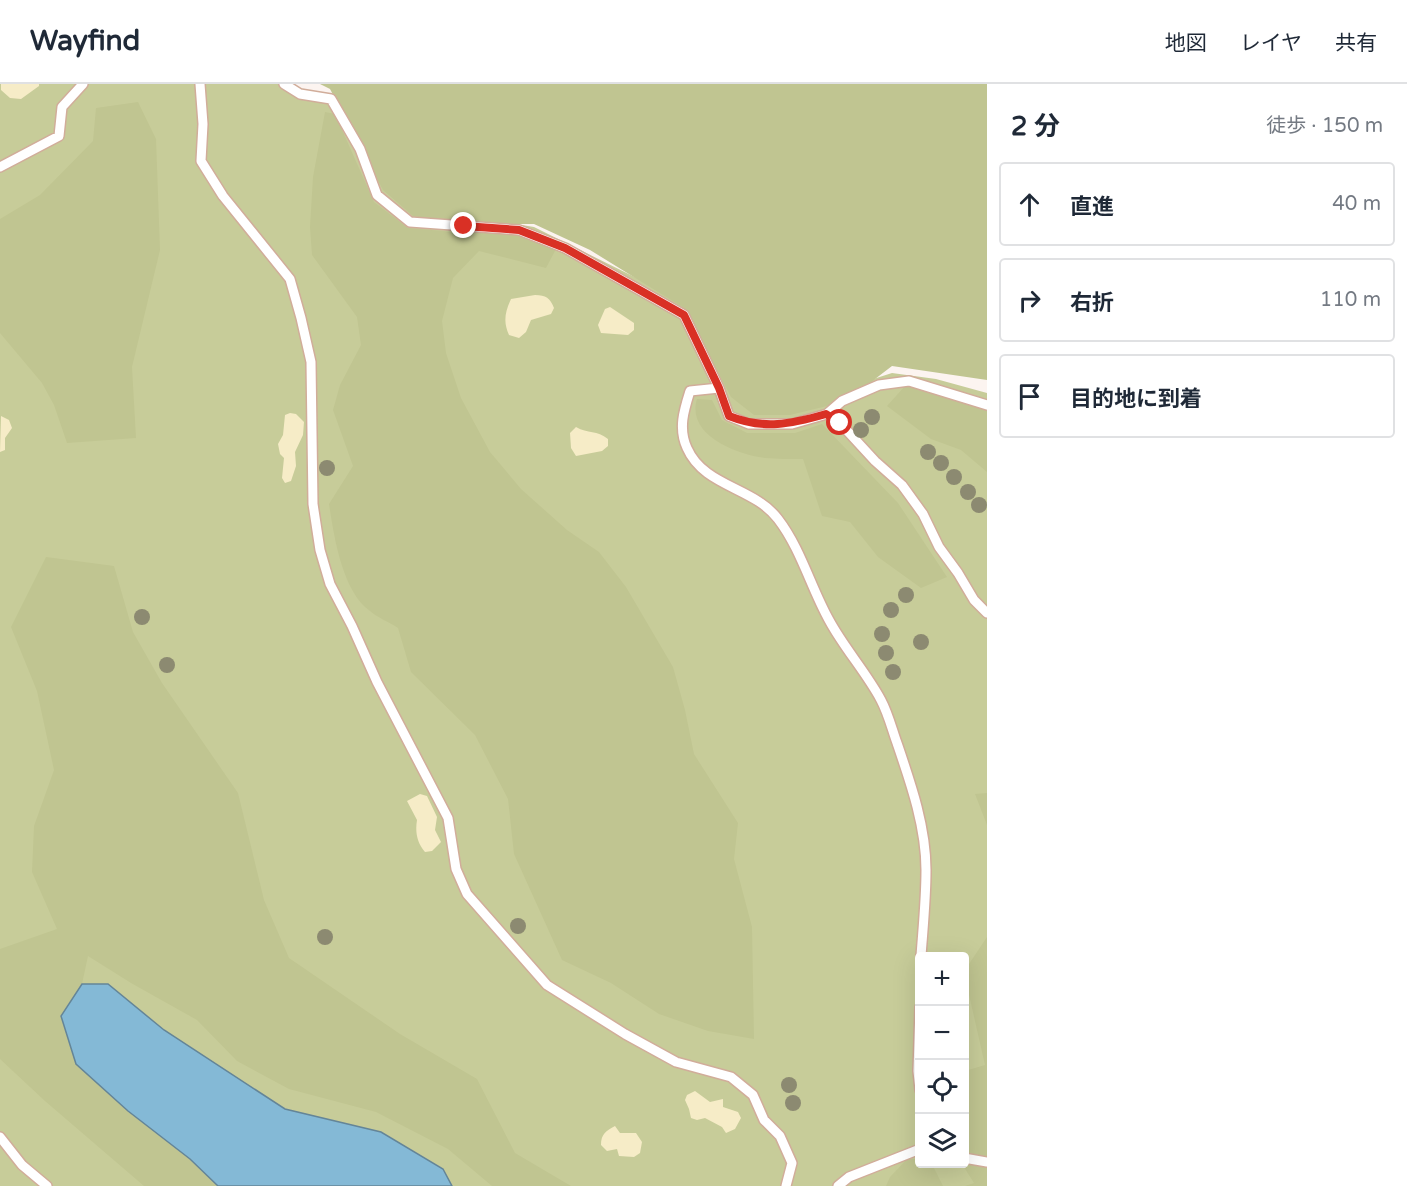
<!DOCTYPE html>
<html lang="ja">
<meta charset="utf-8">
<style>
:root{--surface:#fff;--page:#f6f6f7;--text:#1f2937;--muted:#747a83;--line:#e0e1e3}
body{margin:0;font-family:"Varela Round","Noto Sans JP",sans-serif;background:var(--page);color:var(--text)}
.controls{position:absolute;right:18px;bottom:18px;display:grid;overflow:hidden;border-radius:6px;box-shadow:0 6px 24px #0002}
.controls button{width:54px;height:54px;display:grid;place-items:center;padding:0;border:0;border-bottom:2px solid var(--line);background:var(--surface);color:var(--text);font:30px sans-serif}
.stop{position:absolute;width:18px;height:18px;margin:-14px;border:4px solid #d93025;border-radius:50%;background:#fff}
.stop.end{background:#d93025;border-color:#fff;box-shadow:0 2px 6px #0008}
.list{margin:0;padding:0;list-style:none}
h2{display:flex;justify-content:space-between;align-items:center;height:78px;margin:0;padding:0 24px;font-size:26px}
h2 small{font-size:20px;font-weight:400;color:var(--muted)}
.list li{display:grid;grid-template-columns:39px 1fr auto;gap:18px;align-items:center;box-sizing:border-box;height:84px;margin:0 12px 12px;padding:0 12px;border:2px solid var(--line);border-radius:6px}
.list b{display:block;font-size:22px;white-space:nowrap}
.list em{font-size:20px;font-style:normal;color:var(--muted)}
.icon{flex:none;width:33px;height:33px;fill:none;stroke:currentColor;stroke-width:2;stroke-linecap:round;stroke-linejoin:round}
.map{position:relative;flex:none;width:987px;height:1102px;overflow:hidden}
header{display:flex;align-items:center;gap:36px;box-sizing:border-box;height:84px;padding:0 30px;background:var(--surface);border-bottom:2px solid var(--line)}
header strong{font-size:28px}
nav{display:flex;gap:33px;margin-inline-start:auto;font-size:21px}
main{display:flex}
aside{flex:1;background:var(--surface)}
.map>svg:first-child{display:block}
</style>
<header>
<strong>Wayfind</strong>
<nav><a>地図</a><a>レイヤ</a><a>共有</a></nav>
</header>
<main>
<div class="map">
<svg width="987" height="1102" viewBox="0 0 987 1102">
<rect width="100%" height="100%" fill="#fcf4f0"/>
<path fill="#c7cc99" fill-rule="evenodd" d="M0 0H287L321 16 355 18 434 127 534 143 691 221 864 298 892 289 936 295 987 309V1102H0ZM920 872H964V1080H920Z"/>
<path fill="#c0c591" d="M320 0H987V296L892 282 862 305 827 322 790 331H754L731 313 684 224 590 166 534 140H485L442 137 413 132 383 106 330 5Z
M138 18 156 55 160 166 132 283 136 354 67 359 54 321 42 299 0 249V135L40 111 93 57 96 24Z
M325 28 335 30 374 118 408 144 443 147 465 151 476 148 524 151 556 165 546 184 479 167 453 194 442 237 446 269 461 314 490 368 521 405 567 446 599 468 626 503 673 583 685 626 694 670 738 739 734 775 752 843 754 955 708 947 659 930 611 899 562 876 514 770 508 715 475 651 411 588 398 544C389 538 378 534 370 527 342 507 334 452 329 420L353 382 333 326 340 301 361 261 357 233 312 171 310 143 313 93Z
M905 302 945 310 987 325V388L961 366 931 355 887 322Z
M697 315 712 316 722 336 747 349H795L822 340 898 419 947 493 921 504 878 473 850 438 822 432 803 375C790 375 777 375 765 374 736 370 686 351 697 315Z
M46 473 114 482 133 548 162 599 238 709 264 816 289 874 400 950 477 995 515 1069 571 1102H492L448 1065 376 1028 289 1005 237 977 197 936 131 899 88 872 82 900 61 932 76 980 128 1027 190 1075 218 1102H144L45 1017 0 975V865L57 845 32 788 34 742 54 686 37 607 11 543Z
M987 709V741L975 710Z
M987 853V1102H965L974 1099 962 1080H964L965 987 985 981 965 893V886Z
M907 1075H919L920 1080H932L943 1102H886L890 1093Z"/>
<path fill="#f6ecc7" d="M1 0H39V2L21 15 10 14 1 6Z
M535 211C546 211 550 214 554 224L551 230 531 236 526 248 519 254 509 251C503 238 505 228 511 215Z
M610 223 634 239V246L628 251 601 249 598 241 605 225Z
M290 329 296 330 304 338 303 351 295 368 296 382 291 397 285 399 282 394 284 374 280 370 278 360 283 351 285 331Z
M1 332 9 336 12 344 5 354V366L0 368Z
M576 343C588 350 597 346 608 355V362L602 367 576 372 571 364 570 349Z
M420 710 427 712 437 733 435 746 441 758 432 767 425 768C417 759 415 748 417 736L407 717Z
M695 1007 710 1018 723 1015V1023L738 1028 741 1034 735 1045 726 1049 722 1043 705 1034 697 1036 691 1034 689 1025 685 1016 687 1011Z
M615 1042 620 1049H636L642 1058 640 1069 634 1073 619 1072 617 1065 607 1067 601 1061C601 1050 606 1047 615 1042Z"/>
<path fill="#84b9d6" stroke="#648598" stroke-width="1.5" d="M82 900H108L164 946 285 1025 381 1048 443 1085 452 1102H218L190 1075 128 1027 76 980 61 932Z"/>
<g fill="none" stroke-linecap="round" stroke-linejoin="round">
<defs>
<path id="lane" d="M200 0 203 40 201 77 223 112 290 195 301 234 311 278 313 420 320 466 330 500 352 542 377 598 448 734 456 785 467 810 547 901 625 950 676 978 731 993 753 1011 764 1036 780 1052 792 1079 786 1102
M284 0 300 10 331 15 360 65 377 111 410 138 519 146 565 164 684 231 719 304 729 332 749 340H792L827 330 842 317 879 301 909 297 987 321
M0 83 59 52 62 23 83 0
M719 304 690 307C684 326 678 344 687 364 704 403 754 403 778 435 801 465 811 504 829 536 844 564 866 588 881 616 888 629 892 645 897 659 911 700 926 743 926 786 926 815 923 844 921 872
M827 330 840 339 875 377 902 401 923 430 939 463 958 489 974 516 987 529
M920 923 918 987 920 1006
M0 1053 22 1081 47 1102
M964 1074 987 1078
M838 1102 849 1093 920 1065"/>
</defs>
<use href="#lane" stroke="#d1ad9a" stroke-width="12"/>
<use href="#lane" stroke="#fff" stroke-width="9"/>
</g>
<g fill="#8c8a71">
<circle cx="872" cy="333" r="8"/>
<circle cx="861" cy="346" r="8"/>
<circle cx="928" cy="368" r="8"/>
<circle cx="941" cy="379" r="8"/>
<circle cx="327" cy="384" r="8"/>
<circle cx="954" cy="393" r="8"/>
<circle cx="968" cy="408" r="8"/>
<circle cx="979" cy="421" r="8"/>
<circle cx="906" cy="511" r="8"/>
<circle cx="891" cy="526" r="8"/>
<circle cx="142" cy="533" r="8"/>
<circle cx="882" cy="550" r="8"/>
<circle cx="921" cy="558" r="8"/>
<circle cx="886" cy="569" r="8"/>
<circle cx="167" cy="581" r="8"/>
<circle cx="893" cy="588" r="8"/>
<circle cx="518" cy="842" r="8"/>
<circle cx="325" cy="853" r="8"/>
<circle cx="789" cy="1001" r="8"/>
<circle cx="793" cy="1019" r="8"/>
</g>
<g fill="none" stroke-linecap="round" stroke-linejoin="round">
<path stroke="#d93025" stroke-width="8" d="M464 142 519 146 565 164 684 231 719 304 729 332C764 346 791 340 826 330L840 339"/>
</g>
</svg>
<div class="controls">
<button>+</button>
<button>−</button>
<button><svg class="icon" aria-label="locate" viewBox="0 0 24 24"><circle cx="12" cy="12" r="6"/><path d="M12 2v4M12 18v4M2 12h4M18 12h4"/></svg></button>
<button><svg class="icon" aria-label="layers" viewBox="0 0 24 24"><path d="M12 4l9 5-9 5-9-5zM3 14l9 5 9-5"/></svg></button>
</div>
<div class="stop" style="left:840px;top:339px"></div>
<div class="stop end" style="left:464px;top:142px"></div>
</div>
<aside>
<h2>2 分<small>徒歩 · 150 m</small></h2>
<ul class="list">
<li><svg class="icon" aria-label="ahead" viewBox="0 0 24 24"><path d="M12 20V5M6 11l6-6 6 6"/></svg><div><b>直進</b></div><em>40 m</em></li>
<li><svg class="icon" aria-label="right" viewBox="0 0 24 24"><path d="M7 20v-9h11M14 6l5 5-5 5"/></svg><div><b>右折</b></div><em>110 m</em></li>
<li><svg class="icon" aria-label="arrive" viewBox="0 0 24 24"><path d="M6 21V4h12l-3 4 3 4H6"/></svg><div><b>目的地に到着</b></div></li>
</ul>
</aside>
</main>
